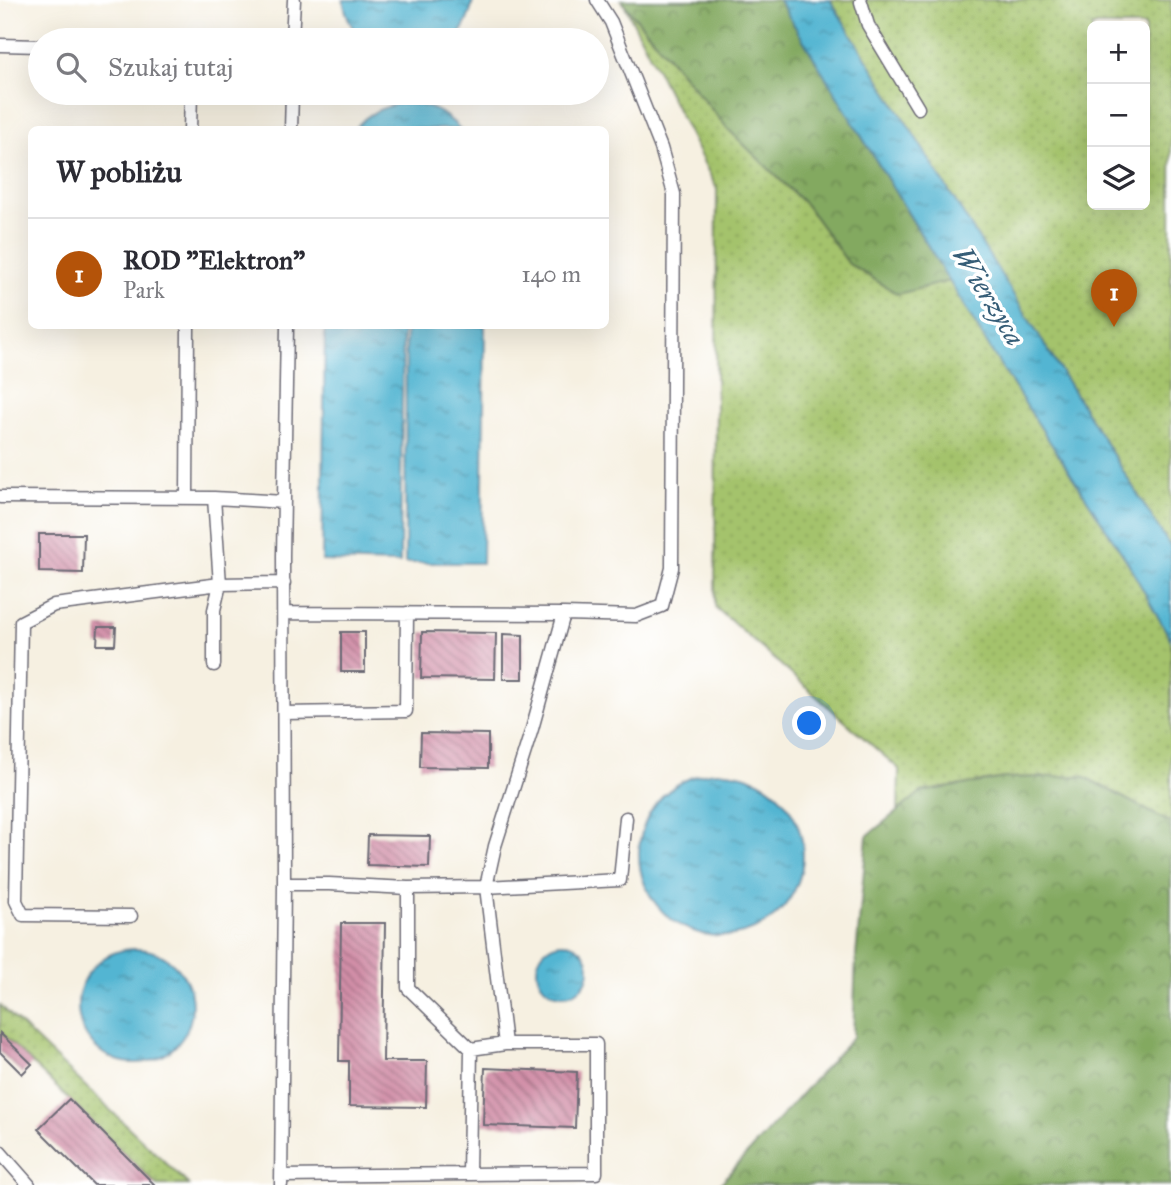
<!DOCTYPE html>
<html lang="pl">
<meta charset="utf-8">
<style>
:root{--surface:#fff;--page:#f2f2f3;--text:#2b2b33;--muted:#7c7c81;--line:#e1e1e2;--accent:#b45309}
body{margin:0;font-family:"IM FELL Great Primer",serif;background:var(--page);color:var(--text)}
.controls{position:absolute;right:21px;top:21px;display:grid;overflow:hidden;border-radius:10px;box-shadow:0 7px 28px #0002}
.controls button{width:63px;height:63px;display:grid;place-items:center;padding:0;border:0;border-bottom:2px solid var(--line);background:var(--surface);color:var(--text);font:35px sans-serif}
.you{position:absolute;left:810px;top:724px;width:24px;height:24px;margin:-18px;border:5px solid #fff;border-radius:50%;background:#1a73e8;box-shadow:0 0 0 10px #1a73e833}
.badge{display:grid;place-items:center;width:46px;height:46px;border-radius:50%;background:var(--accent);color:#fff;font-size:23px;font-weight:700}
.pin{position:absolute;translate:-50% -58px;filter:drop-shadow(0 2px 4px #0008)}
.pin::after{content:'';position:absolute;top:37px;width:24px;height:21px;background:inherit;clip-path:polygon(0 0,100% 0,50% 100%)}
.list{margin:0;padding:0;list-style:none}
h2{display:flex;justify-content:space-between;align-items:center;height:91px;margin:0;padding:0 28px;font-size:30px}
h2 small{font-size:23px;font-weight:400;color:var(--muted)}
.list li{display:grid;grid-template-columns:46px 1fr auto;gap:21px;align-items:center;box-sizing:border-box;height:112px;padding:0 28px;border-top:2px solid var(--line)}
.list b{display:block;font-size:26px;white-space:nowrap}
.list p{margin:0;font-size:23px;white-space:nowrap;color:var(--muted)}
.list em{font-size:23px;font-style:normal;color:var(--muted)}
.icon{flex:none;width:38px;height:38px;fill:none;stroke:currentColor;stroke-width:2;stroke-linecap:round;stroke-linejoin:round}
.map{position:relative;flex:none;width:1171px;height:1185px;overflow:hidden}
.search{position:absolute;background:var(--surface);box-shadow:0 7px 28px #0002;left:28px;top:28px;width:581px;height:77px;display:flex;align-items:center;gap:18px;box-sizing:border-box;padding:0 24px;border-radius:38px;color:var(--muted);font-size:26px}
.panel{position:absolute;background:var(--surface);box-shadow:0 7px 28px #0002;left:28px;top:126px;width:581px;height:203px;border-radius:10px}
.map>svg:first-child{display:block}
</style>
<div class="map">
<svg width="1171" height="1185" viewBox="0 0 1171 1185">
<defs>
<pattern id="grass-dots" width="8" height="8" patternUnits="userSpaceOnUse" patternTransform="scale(1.75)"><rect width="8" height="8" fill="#a4c36c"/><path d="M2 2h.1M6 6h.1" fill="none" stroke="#8da75e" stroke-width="1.8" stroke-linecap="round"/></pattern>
<pattern id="forest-crowns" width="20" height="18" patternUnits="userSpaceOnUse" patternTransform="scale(1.75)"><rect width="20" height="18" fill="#83a960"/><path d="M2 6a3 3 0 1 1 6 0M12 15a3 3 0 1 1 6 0" fill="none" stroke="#6b8950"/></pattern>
<pattern id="water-ripples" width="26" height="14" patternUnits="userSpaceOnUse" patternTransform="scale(1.75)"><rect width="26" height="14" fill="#53b5d2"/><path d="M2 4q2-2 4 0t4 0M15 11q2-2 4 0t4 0" fill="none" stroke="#4493ac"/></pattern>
<pattern id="building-back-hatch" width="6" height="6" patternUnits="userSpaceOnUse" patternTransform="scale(1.75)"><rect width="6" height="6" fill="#d18ea7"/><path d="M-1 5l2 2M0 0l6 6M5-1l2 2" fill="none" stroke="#a97489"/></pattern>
</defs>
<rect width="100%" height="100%" fill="#fff"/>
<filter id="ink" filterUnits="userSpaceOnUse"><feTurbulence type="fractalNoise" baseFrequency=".0143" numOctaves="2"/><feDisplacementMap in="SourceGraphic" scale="14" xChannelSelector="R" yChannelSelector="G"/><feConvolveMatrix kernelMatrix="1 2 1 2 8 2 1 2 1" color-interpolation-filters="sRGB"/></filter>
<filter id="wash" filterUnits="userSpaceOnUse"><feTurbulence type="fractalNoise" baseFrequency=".00686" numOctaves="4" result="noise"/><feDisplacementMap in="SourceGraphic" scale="28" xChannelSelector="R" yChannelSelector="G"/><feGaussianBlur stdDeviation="1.57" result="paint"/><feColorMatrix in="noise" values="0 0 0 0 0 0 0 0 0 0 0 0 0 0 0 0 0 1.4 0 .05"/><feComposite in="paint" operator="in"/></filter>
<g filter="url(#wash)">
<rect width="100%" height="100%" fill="#f6f0e1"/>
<path fill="url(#grass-dots)" stroke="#637254" stroke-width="2" fill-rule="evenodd" d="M830 0H1171V548ZM1092 26H1145V205H1092Z
M624 4 728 129 806 205 849 264 898 294 949 281 999 363 1127 561 1171 640V823L1083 776 1004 778 922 792 898 812 899 769 715 607 717 189Z
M0 1005 189 1185H157L0 1032Z"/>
<path fill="url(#forest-crowns)" stroke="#52664e" stroke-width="2" d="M621 0H779L949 281 898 294 849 264 806 205 728 129Z
M1083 776 1171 823V1185H719L853 1037 856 956 867 836 921 792 1004 778Z"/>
<path fill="url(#water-ripples)" stroke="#3a6c86" stroke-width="2" d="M343 0H473V1C470 16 465 28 455 40H361C351 28 346 16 343 0Z
M779 0H830L1171 548V640L1127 561 999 363Z
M402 103C428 104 442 110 460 129H355C367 113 383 107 402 103Z
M325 326H403L400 563 322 561Z
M406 326H485L482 563H405Z
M639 854a82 82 0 1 1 164 0a82 82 0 1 1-164 0Z
M537 969a26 26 0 1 1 52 0a26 26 0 1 1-52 0Z
M78 1006a57 57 0 1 1 114 0a57 57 0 1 1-114 0Z"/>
<g id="blocks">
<path fill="url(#building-back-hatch)" d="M39 534H84L83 573 39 572Z
M98 627H116L115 645H97Z
M341 632H365V672H341Z
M422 632 496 633 495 679 421 678Z
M503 634 523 635V679H503Z
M421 733 488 734V768L420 767Z
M368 835 430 836 429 867 367 865Z
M341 923H385L383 1061H427L426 1107 349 1106V1061H339Z
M0 1033 32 1064 22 1074 0 1052Z
M485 1068 577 1072 575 1128 483 1125Z
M69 1099 155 1185H94L38 1129Z"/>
</g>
</g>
<g filter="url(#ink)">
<use href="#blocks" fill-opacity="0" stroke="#6c6a75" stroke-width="2"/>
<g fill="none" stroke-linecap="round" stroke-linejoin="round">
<defs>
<path id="lane" d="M861 2 868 25 918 108
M292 40 294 0
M0 45 40 46
M190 130 191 93
M291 130 292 93
M0 497 214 498 284 502
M187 497 188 326
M214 498 220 584 214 610V665
M284 613 564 614 636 616 662 606 672 568 674 194 661 148 611 22 597 0
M564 614 532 729 495 846 486 887 620 880 626 818
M284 713 406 711 407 613
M408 888 486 887 505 1044
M131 916 23 915 16 901 21 622 54 605 220 584 284 583
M0 1152 29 1185
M469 1174 596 1173V1044H505L471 1049
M281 1176 469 1174 471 1049 408 988V888L329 884H284
M281 1185 284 884 283 556 287 326"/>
</defs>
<use href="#lane" stroke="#6c6a75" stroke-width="15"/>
<use href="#lane" stroke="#fff" stroke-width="12"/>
</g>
</g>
<g text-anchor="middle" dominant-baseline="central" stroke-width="7" stroke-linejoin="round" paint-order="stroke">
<g font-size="28" font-style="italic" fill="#365d77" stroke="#fff">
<text transform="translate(989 296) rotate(58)">Wierzyca</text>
</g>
</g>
</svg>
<div class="controls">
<button>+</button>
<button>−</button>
<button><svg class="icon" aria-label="layers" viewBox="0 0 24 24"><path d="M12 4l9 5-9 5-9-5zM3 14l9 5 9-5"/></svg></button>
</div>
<div class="you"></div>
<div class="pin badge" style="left:1114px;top:327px">1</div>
<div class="search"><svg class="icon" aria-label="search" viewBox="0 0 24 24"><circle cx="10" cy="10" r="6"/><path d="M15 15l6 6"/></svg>Szukaj tutaj</div>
<section class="panel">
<h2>W pobliżu<small></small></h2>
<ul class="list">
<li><span class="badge">1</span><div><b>ROD &quot;Elektron&quot;</b><p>Park</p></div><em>140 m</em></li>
</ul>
</section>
</div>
